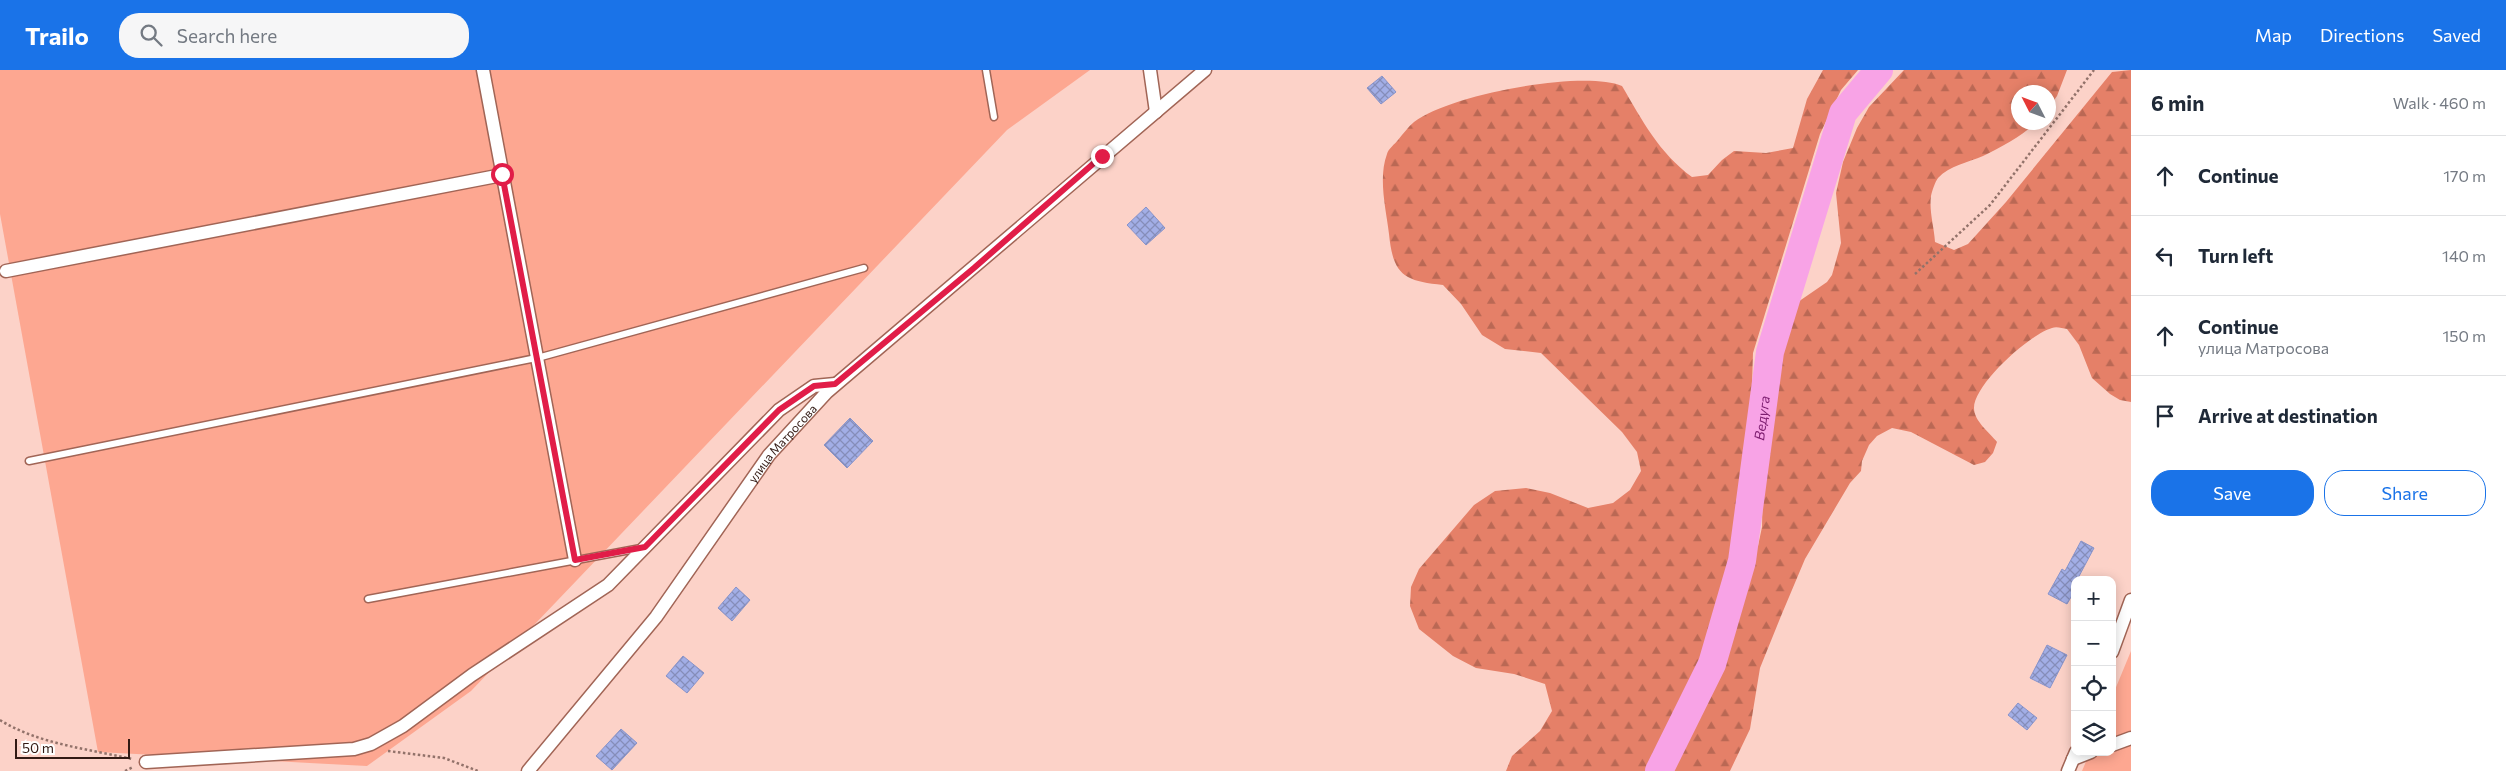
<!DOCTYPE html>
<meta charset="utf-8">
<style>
:root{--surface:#fff;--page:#f6f6f7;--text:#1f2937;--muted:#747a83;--line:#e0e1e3;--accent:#1a73e8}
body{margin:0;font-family:Commissioner,sans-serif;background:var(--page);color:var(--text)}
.controls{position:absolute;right:15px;bottom:15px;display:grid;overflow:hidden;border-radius:10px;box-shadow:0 2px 12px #0003}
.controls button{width:45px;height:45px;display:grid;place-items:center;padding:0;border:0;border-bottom:1px solid var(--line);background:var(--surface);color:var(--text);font:25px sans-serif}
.compass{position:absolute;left:2011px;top:15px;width:45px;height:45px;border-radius:50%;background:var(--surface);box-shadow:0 2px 12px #0003;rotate:312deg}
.scale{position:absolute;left:15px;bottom:12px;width:115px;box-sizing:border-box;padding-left:5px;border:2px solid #321a14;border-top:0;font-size:14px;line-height:18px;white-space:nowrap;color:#321a14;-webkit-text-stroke:4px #fefefe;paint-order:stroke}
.stop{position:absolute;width:15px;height:15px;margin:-11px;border:4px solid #e11d48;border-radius:50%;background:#fff}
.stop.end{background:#e11d48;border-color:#fff;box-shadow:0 1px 5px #0008}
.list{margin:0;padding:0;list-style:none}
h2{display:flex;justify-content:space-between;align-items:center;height:65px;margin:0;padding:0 20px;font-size:21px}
h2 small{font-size:16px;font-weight:400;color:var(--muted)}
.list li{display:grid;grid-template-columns:32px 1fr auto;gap:15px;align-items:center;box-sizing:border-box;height:80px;padding:0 20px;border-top:1px solid var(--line)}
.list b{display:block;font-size:19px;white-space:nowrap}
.list p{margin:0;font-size:16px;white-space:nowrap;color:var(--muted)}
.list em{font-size:16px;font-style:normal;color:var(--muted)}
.actions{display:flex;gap:10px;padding:15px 20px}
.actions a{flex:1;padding:11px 0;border:1px solid var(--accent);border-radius:20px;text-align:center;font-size:18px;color:var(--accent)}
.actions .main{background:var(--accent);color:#fff}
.icon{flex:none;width:28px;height:28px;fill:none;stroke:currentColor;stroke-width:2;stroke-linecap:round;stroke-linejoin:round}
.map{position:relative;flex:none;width:2131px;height:701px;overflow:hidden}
header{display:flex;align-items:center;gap:30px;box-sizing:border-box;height:70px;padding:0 25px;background:var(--accent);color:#fff}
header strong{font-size:24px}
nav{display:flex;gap:28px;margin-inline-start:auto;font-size:18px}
.search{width:350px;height:45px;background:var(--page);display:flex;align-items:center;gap:12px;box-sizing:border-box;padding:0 18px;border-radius:20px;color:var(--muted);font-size:19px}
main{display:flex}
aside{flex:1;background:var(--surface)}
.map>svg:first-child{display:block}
</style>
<header>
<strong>Trailo</strong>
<div class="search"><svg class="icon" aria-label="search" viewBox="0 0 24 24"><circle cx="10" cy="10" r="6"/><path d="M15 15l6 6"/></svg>Search here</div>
<nav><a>Map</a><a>Directions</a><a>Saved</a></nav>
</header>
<main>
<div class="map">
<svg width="2131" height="701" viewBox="0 0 2131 701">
<defs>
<pattern id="forest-firs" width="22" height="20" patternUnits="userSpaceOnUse" patternTransform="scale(1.25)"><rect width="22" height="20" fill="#e58068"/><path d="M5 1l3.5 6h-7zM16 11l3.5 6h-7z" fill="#ba6854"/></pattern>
<pattern id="building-cross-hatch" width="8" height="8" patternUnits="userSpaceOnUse" patternTransform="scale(1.25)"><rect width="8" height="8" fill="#a2aee6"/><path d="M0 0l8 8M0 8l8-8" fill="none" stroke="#858db9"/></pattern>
</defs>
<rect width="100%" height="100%" fill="#fcd2c8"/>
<path fill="url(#forest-firs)" d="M1823 0H1858L1841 20 1820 64 1753 283 1751 346 1736 434 1734 479 1750 487 1758 476 1762 457 1763 408 1782 271 1795 234 1827 212 1832 205 1841 173 1836 123 1843 92 1857 58 1869 37 1904 0H2067L2057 26 2049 37 2048 22H2018V52L2035 53C2021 67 2001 77 1983 86 1969 92 1949 96 1938 108 1935 112 1932 121 1931 126 1929 142 1934 156 1935 172L1954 180 1968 174 2006 132 2112 2 2131 0V332L2120 330 2110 324 2092 308 2079 275 2067 259C2062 258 2056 256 2052 258 2030 264 1974 314 1974 338 1974 351 1989 362 1997 372L1993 383 1985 392 1974 395 1911 362 1892 358 1877 366 1869 375 1862 391 1861 401 1850 413 1805 489 1781 546 1760 598 1750 659 1730 701H1506L1512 686 1540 661 1552 641 1545 614 1514 604 1476 598 1453 586 1419 559 1410 536 1411 517 1419 499 1474 435 1495 421 1526 418 1550 423 1588 438 1613 433 1630 420 1641 401 1637 382 1622 362 1541 283 1505 279 1482 265 1461 234 1443 215C1404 211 1393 205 1389 164 1386 139 1378 108 1387 84 1388 79 1395 74 1398 70 1403 64 1408 57 1414 52 1451 24 1583 0 1622 16 1642 50 1659 83 1692 107L1708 105 1722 90 1734 81 1766 83 1793 78 1807 29Z"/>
<path fill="#fda791" d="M0 0H1090L1007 60 471 621 367 696 98 682 0 144Z
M2131 581V701H2082L2090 682H2112V627Z"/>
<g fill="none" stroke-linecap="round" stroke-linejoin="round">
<path stroke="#f8a3e6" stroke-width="28" id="s1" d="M1659 701 1712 594 1742 491 1770 282 1843 43 1879 0"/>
</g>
<path fill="url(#building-cross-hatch)" stroke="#8893c9" d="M1382 6 1396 22 1381 34 1367 18Z
M1146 137 1165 158 1146 175 1127 155Z
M850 348 873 371 847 398 824 375Z
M2081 471 2094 478 2077 510H2075V520L2067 534 2048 524 2062 499 2065 501Z
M736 517 750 530 732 551 718 538Z
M2047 575 2067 585 2050 618 2030 608Z
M683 586 704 603 687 623 666 606Z
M2018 633 2037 648 2027 660 2008 645Z
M621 659 637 673 612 700 596 686Z"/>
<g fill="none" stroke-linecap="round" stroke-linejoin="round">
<defs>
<path id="lane" d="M986 0 994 47
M29 391 541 287 864 198
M368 529 641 478"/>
<g id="street">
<path d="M483 0 575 490"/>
<path d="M1150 0 1156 42"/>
<path d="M6 201 502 105"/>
<path d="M2112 582 2131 530"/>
<path d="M2112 675 2131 668"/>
<path d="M2073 689 2091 682"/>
<path d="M146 692 354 679 371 674 403 656 472 605 608 515 779 340 814 316 835 314"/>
<path id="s2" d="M528 701 656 547 769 385 827 322 1205 0"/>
<path d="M2068 701 2076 682"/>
</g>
</defs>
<use href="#lane" stroke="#a16556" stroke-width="9"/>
<use href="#street" stroke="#a16556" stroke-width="15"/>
<path stroke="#92726a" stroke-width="2.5" stroke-dasharray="2.5 2.5" stroke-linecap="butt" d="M1915 204 1990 135 2094 0
M0 650C38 674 89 679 132 689
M388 681 444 688 478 701
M125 701 133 697"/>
<use href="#lane" stroke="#fff" stroke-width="6"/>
<use href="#street" stroke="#fff" stroke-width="12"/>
</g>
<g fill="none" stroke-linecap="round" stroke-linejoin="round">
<path stroke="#e11d48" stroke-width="6" d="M502 104 575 490 645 477 779 340 814 316 835 314 974 198 1102 86"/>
</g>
<g text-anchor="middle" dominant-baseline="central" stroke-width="4" stroke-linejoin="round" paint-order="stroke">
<g font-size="12" fill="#321a14" stroke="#fefefe">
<text stroke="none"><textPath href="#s2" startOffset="415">улица Матросова</textPath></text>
</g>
<g font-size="14" font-style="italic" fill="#7d1d70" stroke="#fefefe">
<text stroke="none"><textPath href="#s1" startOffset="371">Ведуга</textPath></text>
</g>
</g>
</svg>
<div class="controls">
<button>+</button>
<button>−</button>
<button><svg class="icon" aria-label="locate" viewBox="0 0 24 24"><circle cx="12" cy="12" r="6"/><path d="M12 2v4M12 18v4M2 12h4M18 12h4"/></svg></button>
<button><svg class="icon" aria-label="layers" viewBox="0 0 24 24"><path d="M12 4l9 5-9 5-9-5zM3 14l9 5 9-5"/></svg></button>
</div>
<svg class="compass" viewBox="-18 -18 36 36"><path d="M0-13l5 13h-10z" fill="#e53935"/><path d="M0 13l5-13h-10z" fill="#747a83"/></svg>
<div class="scale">50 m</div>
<div class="stop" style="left:502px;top:104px"></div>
<div class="stop end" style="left:1102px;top:86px"></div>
</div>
<aside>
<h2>6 min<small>Walk · 460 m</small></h2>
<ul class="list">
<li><svg class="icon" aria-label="ahead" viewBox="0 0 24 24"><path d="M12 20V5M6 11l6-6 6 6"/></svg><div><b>Continue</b></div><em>170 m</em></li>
<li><svg class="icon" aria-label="left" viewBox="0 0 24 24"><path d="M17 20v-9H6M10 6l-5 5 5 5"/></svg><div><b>Turn left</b></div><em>140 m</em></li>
<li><svg class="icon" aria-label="ahead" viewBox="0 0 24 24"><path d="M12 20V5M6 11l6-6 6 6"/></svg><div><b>Continue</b><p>улица Матросова</p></div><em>150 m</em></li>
<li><svg class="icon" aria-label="arrive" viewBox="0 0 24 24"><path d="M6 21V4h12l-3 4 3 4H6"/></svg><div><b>Arrive at destination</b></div></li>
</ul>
<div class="actions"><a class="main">Save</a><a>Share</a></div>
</aside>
</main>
